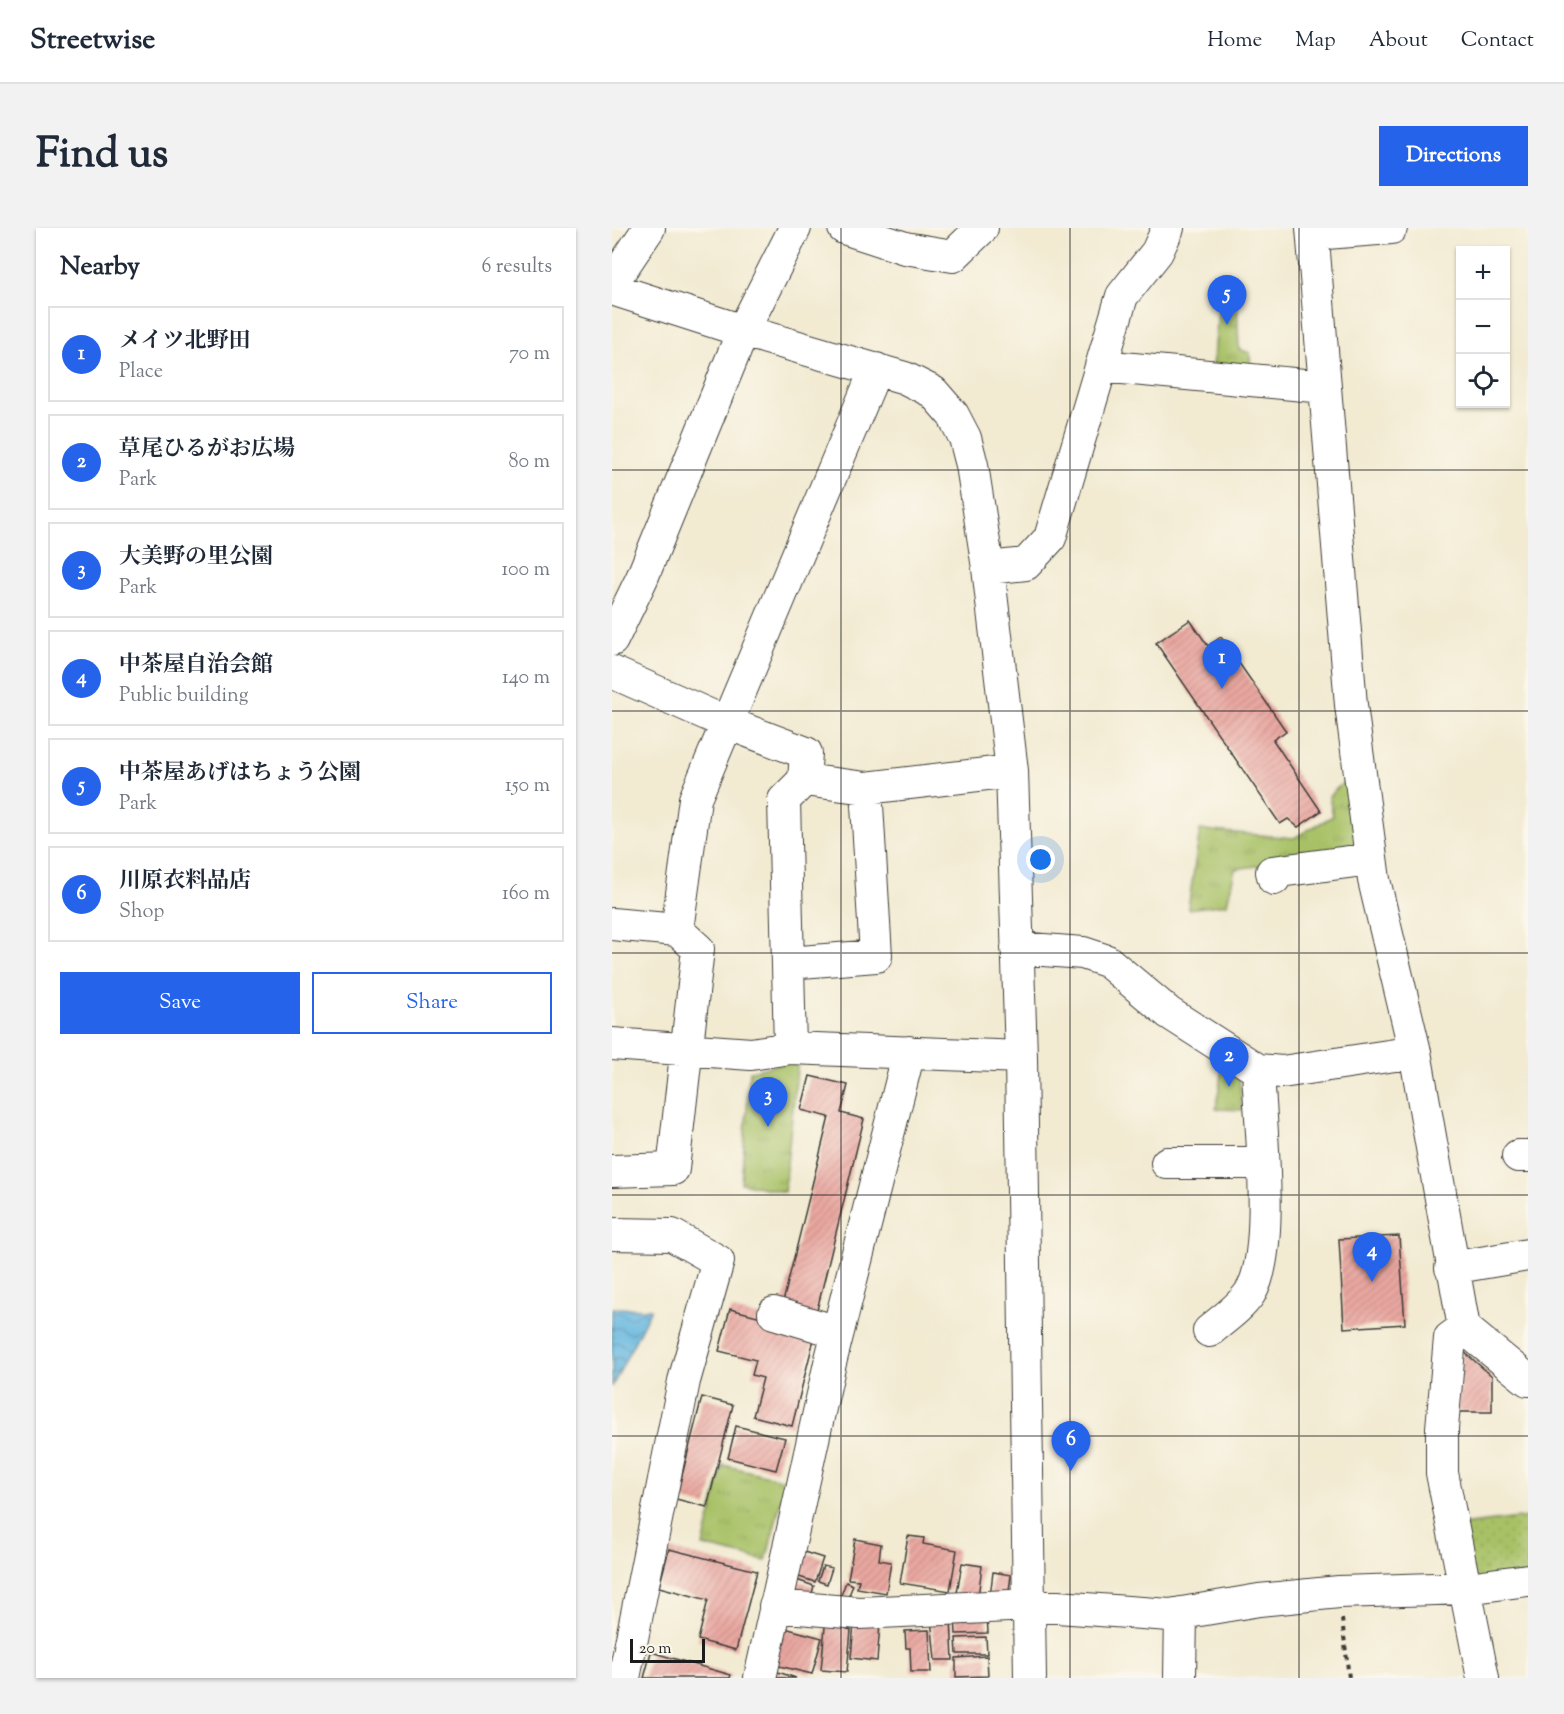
<!DOCTYPE html>
<meta charset="utf-8">
<style>
:root{--surface:#fff;--page:#f2f2f3;--text:#1f2937;--muted:#747a83;--line:#e0e1e3;--accent:#2563eb}
body{margin:0;font-family:"Sorts Mill Goudy","Noto Serif JP",serif;background:var(--page);color:var(--text)}
.controls{position:absolute;right:18px;top:18px;display:grid;overflow:hidden;border-radius:0px;box-shadow:0 2px 4px #0004}
.controls button{width:54px;height:54px;display:grid;place-items:center;padding:0;border:0;border-bottom:2px solid var(--line);background:var(--surface);color:var(--text);font:30px sans-serif}
.scale{position:absolute;left:18px;bottom:15px;width:75px;box-sizing:border-box;padding-left:6px;border:3px solid #1c1c1c;border-top:0;font-size:16px;line-height:21px;white-space:nowrap;color:#1c1c1c;-webkit-text-stroke:4px #fbf7ec;paint-order:stroke}
.you{position:absolute;left:429px;top:632px;width:21px;height:21px;margin:-15px;border:4px solid #fff;border-radius:50%;background:#1a73e8;box-shadow:0 0 0 9px #1a73e833}
.badge{display:grid;place-items:center;width:39px;height:39px;border-radius:50%;background:var(--accent);color:#fff;font-size:20px;font-weight:700}
.pin{position:absolute;translate:-50% -50px;filter:drop-shadow(0 2px 3px #0008)}
.pin::after{content:'';position:absolute;top:32px;width:21px;height:18px;background:inherit;clip-path:polygon(0 0,100% 0,50% 100%)}
.list{margin:0;padding:0;list-style:none}
h2{display:flex;justify-content:space-between;align-items:center;height:78px;margin:0;padding:0 24px;font-size:26px}
h2 small{font-size:20px;font-weight:400;color:var(--muted)}
.list li{display:grid;grid-template-columns:39px 1fr auto;gap:18px;align-items:center;box-sizing:border-box;height:96px;margin:0 12px 12px;padding:0 12px;border:2px solid var(--line);border-radius:0px}
.list b{display:block;font-size:22px;white-space:nowrap}
.list p{margin:0;font-size:20px;white-space:nowrap;color:var(--muted)}
.list em{font-size:20px;font-style:normal;color:var(--muted)}
.actions{display:flex;gap:12px;padding:18px 24px}
.actions a{flex:1;padding:14px 0;border:2px solid var(--accent);border-radius:0px;text-align:center;font-size:21px;color:var(--accent)}
.actions .main{background:var(--accent);color:#fff}
.icon{flex:none;width:33px;height:33px;fill:none;stroke:currentColor;stroke-width:2;stroke-linecap:round;stroke-linejoin:round}
.map{position:relative;flex:none;width:916px;height:1450px;overflow:hidden;border-radius:0px}
header{display:flex;align-items:center;gap:36px;box-sizing:border-box;height:84px;padding:0 30px;background:var(--surface);border-bottom:2px solid var(--line)}
header strong{font-size:28px}
nav{display:flex;gap:33px;margin-inline-start:auto;font-size:21px}
.intro{display:flex;align-items:center;justify-content:space-between;box-sizing:border-box;height:144px;padding:0 36px}
h1{margin:0;font-size:42px}
.button{padding:15px 27px;border-radius:0px;background:var(--accent);color:#fff;font-size:21px;font-weight:700}
main{display:flex;gap:36px;padding:0 36px}
aside{flex:1;background:var(--surface);border-radius:0px;box-shadow:0 2px 4px #0004}
.map>svg:first-child{display:block}
</style>
<header>
<strong>Streetwise</strong>
<nav><a>Home</a><a>Map</a><a>About</a><a>Contact</a></nav>
</header>
<div class="intro"><h1>Find us</h1><a class="button">Directions</a></div>
<main>
<aside>
<h2>Nearby<small>6 results</small></h2>
<ul class="list">
<li><span class="badge">1</span><div><b>メイツ北野田</b><p>Place</p></div><em>70 m</em></li>
<li><span class="badge">2</span><div><b>草尾ひるがお広場</b><p>Park</p></div><em>80 m</em></li>
<li><span class="badge">3</span><div><b>大美野の里公園</b><p>Park</p></div><em>100 m</em></li>
<li><span class="badge">4</span><div><b>中茶屋自治会館</b><p>Public building</p></div><em>140 m</em></li>
<li><span class="badge">5</span><div><b>中茶屋あげはちょう公園</b><p>Park</p></div><em>150 m</em></li>
<li><span class="badge">6</span><div><b>川原衣料品店</b><p>Shop</p></div><em>160 m</em></li>
</ul>
<div class="actions"><a class="main">Save</a><a>Share</a></div>
</aside>
<div class="map">
<svg width="916" height="1450" viewBox="0 0 916 1450">
<defs>
<pattern id="grass-dots" width="8" height="8" patternUnits="userSpaceOnUse" patternTransform="scale(1.5)"><rect width="8" height="8" fill="#a8c166"/><path d="M2 2h.1M6 6h.1" fill="none" stroke="#90a558" stroke-width="1.8" stroke-linecap="round"/></pattern>
<pattern id="park-tufts" width="24" height="20" patternUnits="userSpaceOnUse" patternTransform="scale(1.5)"><rect width="24" height="20" fill="#a8c166"/><path d="M3 7l-1-3M5 7V3M7 7l1-3M15 17l-1-3M17 17v-4M19 17l1-3" fill="none" stroke="#90a558"/></pattern>
<pattern id="water-waves" width="16" height="10" patternUnits="userSpaceOnUse" patternTransform="scale(1.5)"><rect width="16" height="10" fill="#62b5de"/><path d="M0 5q4-4 8 0t8 0" fill="none" stroke="#5092b3"/></pattern>
<pattern id="building-hatch" width="6" height="6" patternUnits="userSpaceOnUse" patternTransform="scale(1.5)"><rect width="6" height="6" fill="#e9a7a0"/><path d="M-1 1l2-2M0 6l6-6M5 7l2-2" fill="none" stroke="#c78f89"/></pattern>
</defs>
<rect width="100%" height="100%" fill="#fbf7ec"/>
<filter id="ink" filterUnits="userSpaceOnUse"><feTurbulence type="fractalNoise" baseFrequency=".0167" numOctaves="2"/><feDisplacementMap in="SourceGraphic" scale="12" xChannelSelector="R" yChannelSelector="G"/><feConvolveMatrix kernelMatrix="1 2 1 2 8 2 1 2 1" color-interpolation-filters="sRGB"/></filter>
<filter id="wash" filterUnits="userSpaceOnUse"><feTurbulence type="fractalNoise" baseFrequency=".008" numOctaves="4" result="noise"/><feDisplacementMap in="SourceGraphic" scale="24" xChannelSelector="R" yChannelSelector="G"/><feGaussianBlur stdDeviation="1.35" result="paint"/><feColorMatrix in="noise" values="0 0 0 0 0 0 0 0 0 0 0 0 0 0 0 0 0 1.4 0 .05"/><feComposite in="paint" operator="in"/></filter>
<g filter="url(#wash)">
<rect width="100%" height="100%" fill="#f2ead1"/>
<path fill="url(#grass-dots)" stroke="#626e41" stroke-width="1.5" d="M916 1289V1346L858 1355 849 1297Z"/>
<path fill="url(#park-tufts)" stroke="#626e41" stroke-width="1.5" d="M607 73H625L627 121 638 125 639 143 601 139Z
M738 548 747 624 623 641 615 676 576 681 588 602 682 610 721 588 717 568Z
M186 832 172 964 129 955 138 843Z
M611 834 627 848 630 882 604 881Z
M111 1237 174 1252 154 1333 91 1318Z"/>
<path fill="url(#water-waves)" stroke="#3f687d" stroke-width="1.5" d="M0 1080 39 1081 0 1159Z"/>
<g id="blocks">
<path fill="url(#building-hatch)" d="M578 392 596 418 609 409 674 503 661 512 709 583 686 599 676 591 668 596 544 415Z
M198 848 236 857 229 885 252 891 203 1090 169 1082 217 889 189 882Z
M787 1008 793 1096 732 1100 727 1011Z
M118 1081 204 1103 180 1198 141 1188 151 1150 140 1147 144 1132 107 1123Z
M851 1123 880 1148V1184H845Z
M90 1169 121 1177 95 1279 64 1271Z
M124 1198 173 1210 164 1242 116 1230Z
M296 1308 312 1310 311 1316 345 1322 338 1363 288 1355Z
M243 1311 269 1316 267 1332 279 1334 274 1365 245 1360 247 1352 236 1351Z
M57 1321 145 1343 124 1422 86 1412 96 1372 47 1359Z
M192 1324 211 1330 203 1354 184 1348Z
M350 1335 370 1338 366 1369 345 1365Z
M211 1338 220 1340 215 1356 206 1353Z
M381 1344 399 1347 396 1371 378 1369Z
M179 1350 202 1358 197 1376 173 1368Z
M234 1354 241 1357 234 1375 227 1372Z
M375 1386 376 1405 344 1406 343 1388Z
M214 1388 236 1390 235 1401 239 1402 235 1444 209 1442Z
M319 1390H339L341 1432H323Z
M242 1395 268 1397 265 1433 239 1430Z
M169 1399 210 1410 200 1446 159 1436Z
M317 1402 319 1444H299L298 1420H294L293 1403Z
M374 1409 375 1426H345L344 1410Z
M39 1424 119 1447 118 1450H32Z
M375 1428 376 1448 344 1449V1430Z
M166 1444 184 1450H164Z"/>
</g>
</g>
<g filter="url(#ink)">
<use href="#blocks" fill-opacity="0" stroke="#3c3b37" stroke-width="1.5"/>
<g fill="none" stroke-linecap="round" stroke-linejoin="round">
<defs>
<path id="minor" d="M232 0 293 20 341 28 370 0
M700 0 739 477 762 652 803 824 852 1100 916 1152
M701 6 779 0
M0 55 37 0
M0 61 131 103 293 150 321 164 341 187 353 210 360 237 376 340 400 543 409 829 418 1450
M489 138 713 159
M376 340 414 336 438 310 510 68 545 24 556 0
M0 412 30 350 131 103 183 0
M0 444 115 495 194 525 192 552 254 560 400 543
M192 552 172 572 178 820 409 829
M662 651 660 644 759 631
M0 696 65 702
M405 720 471 725 495 733 557 785 646 842 670 844 803 824
M176 735 264 728 254 560
M0 816 139 826 178 820
M906 928H916
M555 935H650
M0 943 61 941 86 721 65 702 83 571 264 141
M0 1006 60 1007 106 1033 72 1153 12 1450
M839 1040 916 1027
M162 1085 226 1104
M852 1100 838 1110 830 1200V1245L871 1450
M597 1103C610 1092 628 1080 638 1065 664 1025 648 893 646 842
M163 1378 247 1385 417 1377 558 1387 647 1372 727 1364 855 1360 916 1352
M148 1450 218 1135 297 824
M568 1450 569 1385"/>
</defs>
<use href="#minor" stroke="#3c3b37" stroke-width="34"/>
<path stroke="#3c3b37" stroke-width="4" stroke-dasharray="4.5 4.5" stroke-linecap="butt" d="M730 1391 737 1450"/>
<use href="#minor" stroke="#fff" stroke-width="32"/>
</g>
</g>
<path fill="none" stroke="#1c1c1c" stroke-width="1.5" stroke-opacity="0.55" d="M229 0V1450M458 0V1450M687 0V1450M0 242H916M0 483H916M0 725H916M0 967H916M0 1208H916"/>
</svg>
<div class="controls">
<button>+</button>
<button>−</button>
<button><svg class="icon" aria-label="locate" viewBox="0 0 24 24"><circle cx="12" cy="12" r="6"/><path d="M12 2v4M12 18v4M2 12h4M18 12h4"/></svg></button>
</div>
<div class="scale">20 m</div>
<div class="you"></div>
<div class="pin badge" style="left:610px;top:461px">1</div>
<div class="pin badge" style="left:617px;top:859px">2</div>
<div class="pin badge" style="left:156px;top:899px">3</div>
<div class="pin badge" style="left:760px;top:1054px">4</div>
<div class="pin badge" style="left:615px;top:97px">5</div>
<div class="pin badge" style="left:459px;top:1243px">6</div>
</div>
</main>
